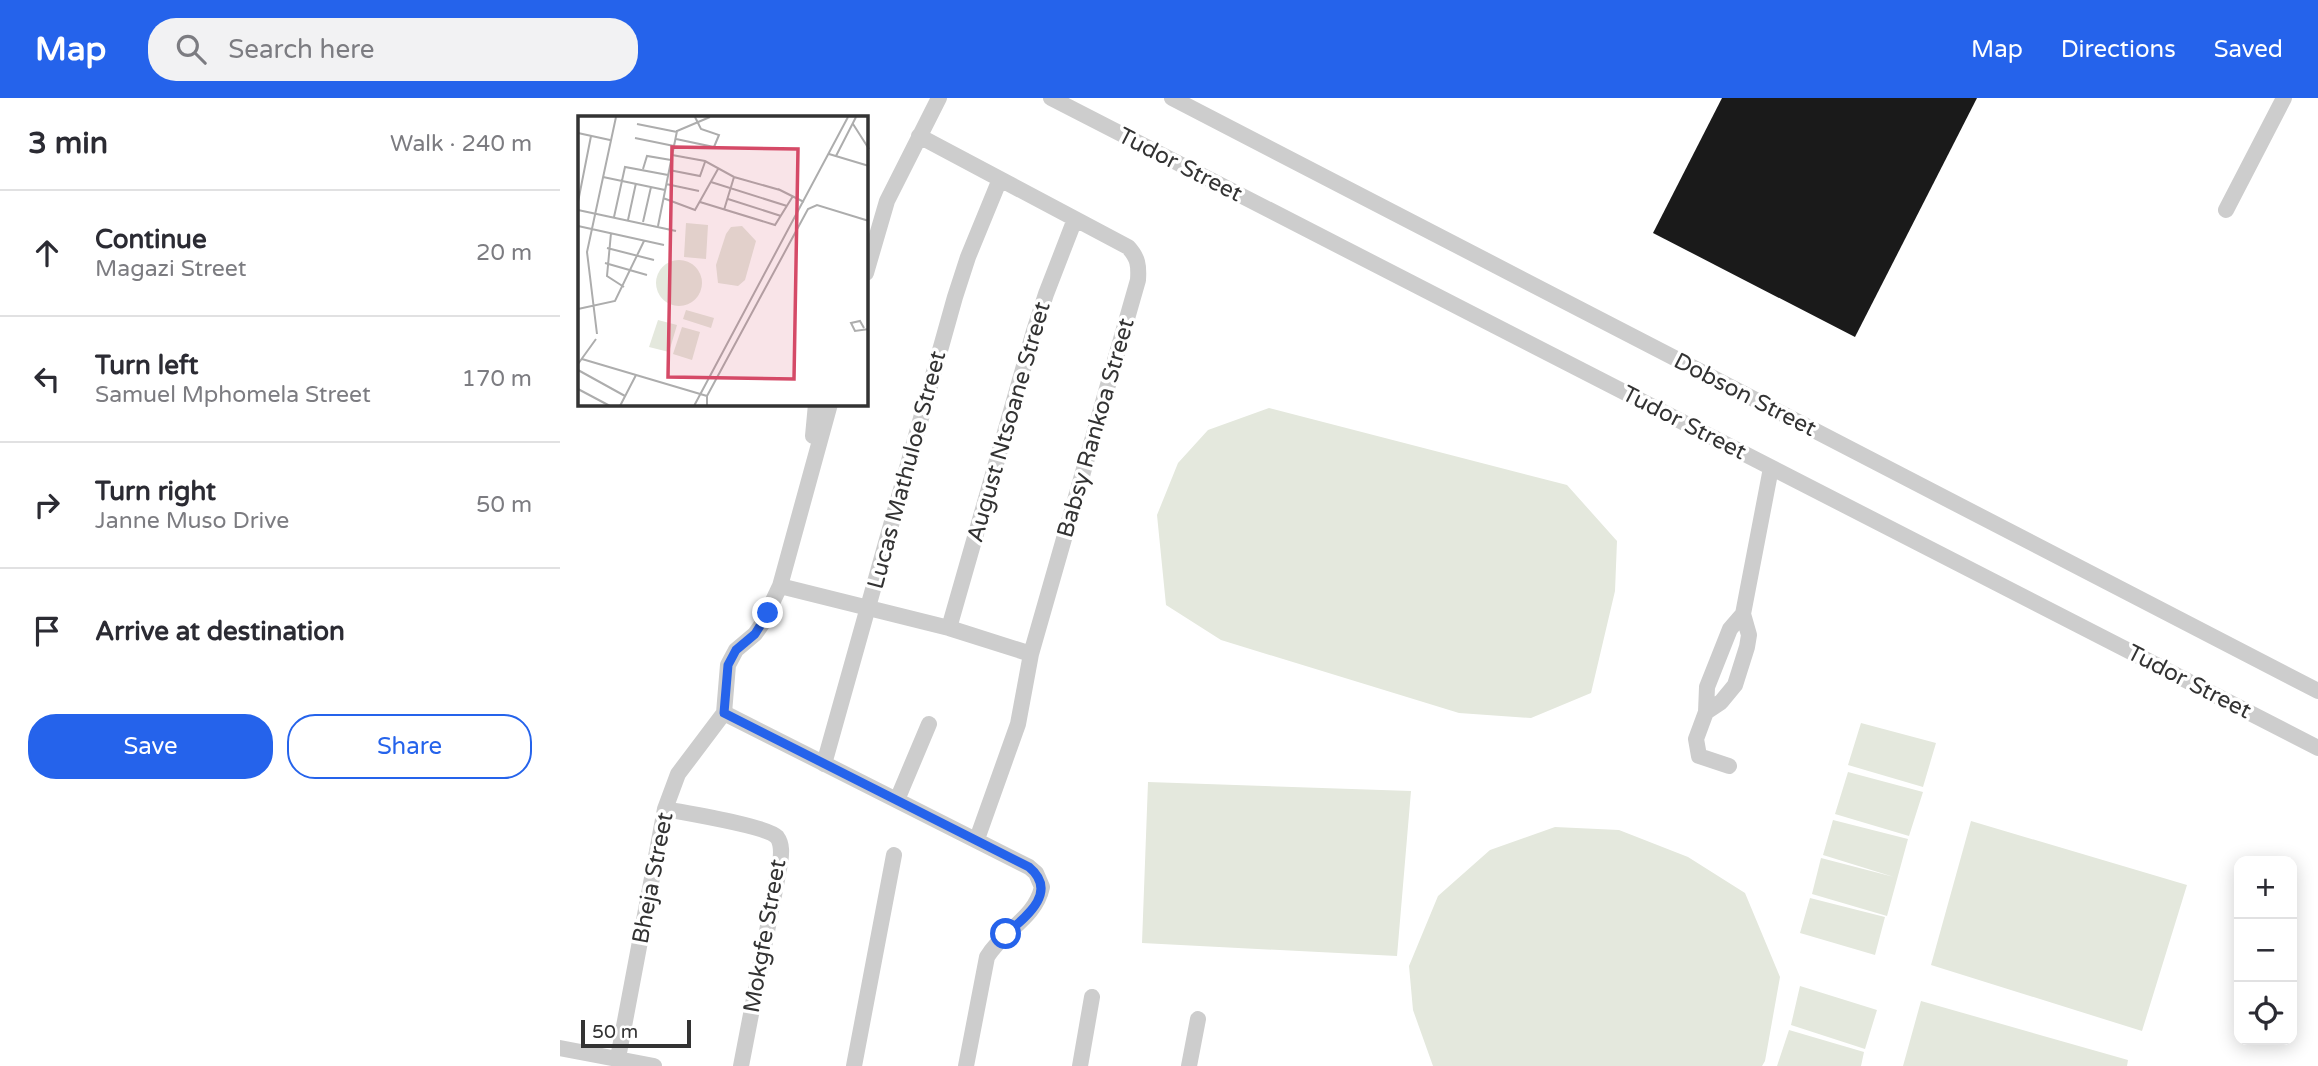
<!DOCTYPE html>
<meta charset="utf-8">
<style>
:root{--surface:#fff;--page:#f2f2f3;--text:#2b2b33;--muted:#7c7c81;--line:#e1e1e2;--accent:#2563eb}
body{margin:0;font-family:"Varela Round",sans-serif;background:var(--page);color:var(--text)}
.controls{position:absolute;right:21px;bottom:21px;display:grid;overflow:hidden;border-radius:14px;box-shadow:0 4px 18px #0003}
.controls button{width:63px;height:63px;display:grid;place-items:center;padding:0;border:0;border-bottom:2px solid var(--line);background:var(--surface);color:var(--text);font:35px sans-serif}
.scale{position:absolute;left:21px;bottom:18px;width:110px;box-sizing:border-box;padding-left:7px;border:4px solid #333;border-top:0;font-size:19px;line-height:24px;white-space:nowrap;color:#333;-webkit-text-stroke:5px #fff;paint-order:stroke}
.stop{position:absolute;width:21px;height:21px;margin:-16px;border:5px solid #2563eb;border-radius:50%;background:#fff}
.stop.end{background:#2563eb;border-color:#fff;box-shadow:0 2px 7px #0008}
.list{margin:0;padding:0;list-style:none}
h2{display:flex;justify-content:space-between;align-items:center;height:91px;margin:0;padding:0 28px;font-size:30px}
h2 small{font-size:23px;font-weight:400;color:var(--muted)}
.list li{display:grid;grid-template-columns:46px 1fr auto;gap:21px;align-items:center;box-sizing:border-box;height:126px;padding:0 28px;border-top:2px solid var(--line)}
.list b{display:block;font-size:26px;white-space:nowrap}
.list p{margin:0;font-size:23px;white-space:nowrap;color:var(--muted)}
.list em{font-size:23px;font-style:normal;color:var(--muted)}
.actions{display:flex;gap:14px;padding:21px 28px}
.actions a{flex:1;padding:16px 0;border:2px solid var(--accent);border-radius:28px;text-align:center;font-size:24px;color:var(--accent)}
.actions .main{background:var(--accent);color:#fff}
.icon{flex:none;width:38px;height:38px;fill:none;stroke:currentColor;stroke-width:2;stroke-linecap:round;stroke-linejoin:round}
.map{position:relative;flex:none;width:1758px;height:968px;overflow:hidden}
header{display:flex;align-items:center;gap:42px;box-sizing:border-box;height:98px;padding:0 35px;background:var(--accent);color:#fff}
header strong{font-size:33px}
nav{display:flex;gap:38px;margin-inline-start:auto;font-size:24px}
.search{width:490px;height:63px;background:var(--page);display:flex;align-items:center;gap:18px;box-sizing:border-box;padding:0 24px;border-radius:28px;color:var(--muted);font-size:26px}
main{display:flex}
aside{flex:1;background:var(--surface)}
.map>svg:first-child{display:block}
</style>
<header>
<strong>Map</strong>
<div class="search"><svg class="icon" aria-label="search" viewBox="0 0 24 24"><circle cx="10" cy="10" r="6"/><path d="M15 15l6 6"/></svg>Search here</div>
<nav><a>Map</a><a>Directions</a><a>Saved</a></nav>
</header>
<main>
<aside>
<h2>3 min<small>Walk · 240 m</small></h2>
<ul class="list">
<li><svg class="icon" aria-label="ahead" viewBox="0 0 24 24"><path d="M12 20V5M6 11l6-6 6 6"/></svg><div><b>Continue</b><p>Magazi Street</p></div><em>20 m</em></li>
<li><svg class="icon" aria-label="left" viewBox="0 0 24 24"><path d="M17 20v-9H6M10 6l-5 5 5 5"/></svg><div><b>Turn left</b><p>Samuel Mphomela Street</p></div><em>170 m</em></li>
<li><svg class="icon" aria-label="right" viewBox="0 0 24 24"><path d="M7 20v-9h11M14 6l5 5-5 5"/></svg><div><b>Turn right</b><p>Janne Muso Drive</p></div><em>50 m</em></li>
<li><svg class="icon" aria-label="arrive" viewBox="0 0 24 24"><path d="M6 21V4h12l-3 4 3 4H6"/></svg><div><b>Arrive at destination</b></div></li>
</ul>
<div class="actions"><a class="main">Save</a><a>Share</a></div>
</aside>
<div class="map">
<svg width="1758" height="968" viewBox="0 0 1758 968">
<rect width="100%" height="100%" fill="#fff"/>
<path fill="#e4e8dd" d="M709 310 1007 387 1057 443 1055 493 1031 595 971 620 899 615 661 542 606 507 597 417 618 365 648 332Z
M1301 625 1376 645 1363 689 1288 667Z
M1288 674 1363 694 1349 738 1275 716Z
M588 684 851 693 837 858 582 845Z
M1273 722 1348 741 1327 818 1252 796 1261 760 1334 779 1263 757Z
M1411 723 1627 787 1582 933 1371 867Z
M995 729 1059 732 1128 759 1185 795 1220 879 1205 963 1202 968H873L853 912 849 868 878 798 930 752Z
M1250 800 1325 819 1315 857 1240 835Z
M1240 888 1317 912 1305 951 1231 927Z
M1361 903 1568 962 1567 968H1343Z
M1229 932 1304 954 1301 968H1217Z"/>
<path fill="#1a1a1a" d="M1162 0H1417L1295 239 1093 135Z"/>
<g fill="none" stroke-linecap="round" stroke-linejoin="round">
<path stroke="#cdcdcd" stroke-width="16" d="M491 0 1758 650
M612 0 1758 593
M359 38 568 149C578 160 579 167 578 182L471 556 458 626 417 741
M1666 112 1724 0
M306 175 327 103 379 0
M253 338 256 306
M220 488 389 530 471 556
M389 530 474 233 486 196 515 121
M1146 614 1161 604 1175 587 1187 549 1189 537 1183 516 1211 370
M164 615 469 769 476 775 482 789C475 821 443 832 427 859L406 968
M164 615 168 567 176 552 195 536 202 526 220 488 270 306
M264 666 395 199 408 159 440 81
M1169 668 1139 658 1136 641 1146 614 1147 589 1170 531 1183 516
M337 702 369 626
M105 711C125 715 207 728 217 739 223 747 221 758 220 766L181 968
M0 950 94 968
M58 960 105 711 118 676 164 615
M294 968 334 757
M520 968 532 899
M629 968 638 921"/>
</g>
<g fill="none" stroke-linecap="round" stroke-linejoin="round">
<path stroke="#2563eb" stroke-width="9" d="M208 515 195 536 176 552 168 567 164 615 469 769C499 794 466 819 446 836"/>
</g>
<g text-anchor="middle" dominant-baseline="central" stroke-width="7" stroke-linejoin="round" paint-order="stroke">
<g font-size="23" fill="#333" stroke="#fff">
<text transform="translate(620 67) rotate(27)">Tudor Street</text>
<text transform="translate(1185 297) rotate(27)">Dobson Street</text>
<text transform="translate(449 324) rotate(-74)">August Ntsoane Street</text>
<text transform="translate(1124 325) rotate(27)">Tudor Street</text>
<text transform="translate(536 330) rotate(-74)">Babsy Rankoa Street</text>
<text transform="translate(347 372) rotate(-75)">Lucas Mathuloe Street</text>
<text transform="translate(1629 584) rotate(27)">Tudor Street</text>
<text transform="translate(93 780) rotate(-79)">Bheja Street</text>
<text transform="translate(205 838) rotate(-80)">Mokgfe Street</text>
</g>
</g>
<g transform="translate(18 18)">
<rect width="290" height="290" fill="#fff"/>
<path d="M108 107 130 109 128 143 106 141ZM164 110 178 125 167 164 160 170 140 167 138 149 148 118 153 111ZM78 167a23 23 0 1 1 46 0a23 23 0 1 1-46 0ZM108 194 136 202 133 212 105 203ZM80 204 99 209 91 236 71 231ZM104 211 122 216 114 244 95 238Z" fill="#e4e8dd"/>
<path fill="none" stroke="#adadad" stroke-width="2" d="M59 8 99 16M275 8 291 33M0 17 32 24M57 22 96 30M98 23 136 31 141 19 123 13 117 1M251 38 291 50M94 39 127 45 156 61 202 74M258 40 278 1M65 53 69 40 93 44M91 54 122 60 127 46M25 61 87 74M133 66 209 90M88 68 121 75M200 73 226 86M85 82 117 94 140 53M150 83 203 100M0 86 13 20M122 86 197 109 215 80M0 94 98 115M146 94 156 61M36 101 47 51 90 59M50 104 58 67M65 106 73 71M0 110 86 129M80 110 99 15 132 1M33 117 29 160 46 171M29 132 76 144M27 147 69 159M0 193 37 185 66 125M286 212 282 205 273 207 277 215 291 213M19 218 9 136 38 1M4 243 129 280M0 248 18 223M0 254 47 280M0 273 32 290M42 290 58 259M116 290 270 1M129 290V280L230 93 239 89 291 105"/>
<path fill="#d54a67" fill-opacity="0.15" stroke="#d54a67" stroke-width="3.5" d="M94 31 220 33 216 263 90 261Z"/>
<rect width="290" height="290" fill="none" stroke="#333" stroke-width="3.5"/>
</g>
</svg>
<div class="controls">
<button>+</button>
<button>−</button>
<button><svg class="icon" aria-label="locate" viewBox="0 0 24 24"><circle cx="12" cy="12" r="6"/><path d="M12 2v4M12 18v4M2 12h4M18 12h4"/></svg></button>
</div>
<div class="scale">50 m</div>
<div class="stop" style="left:446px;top:836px"></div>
<div class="stop end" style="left:208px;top:515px"></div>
</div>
</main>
